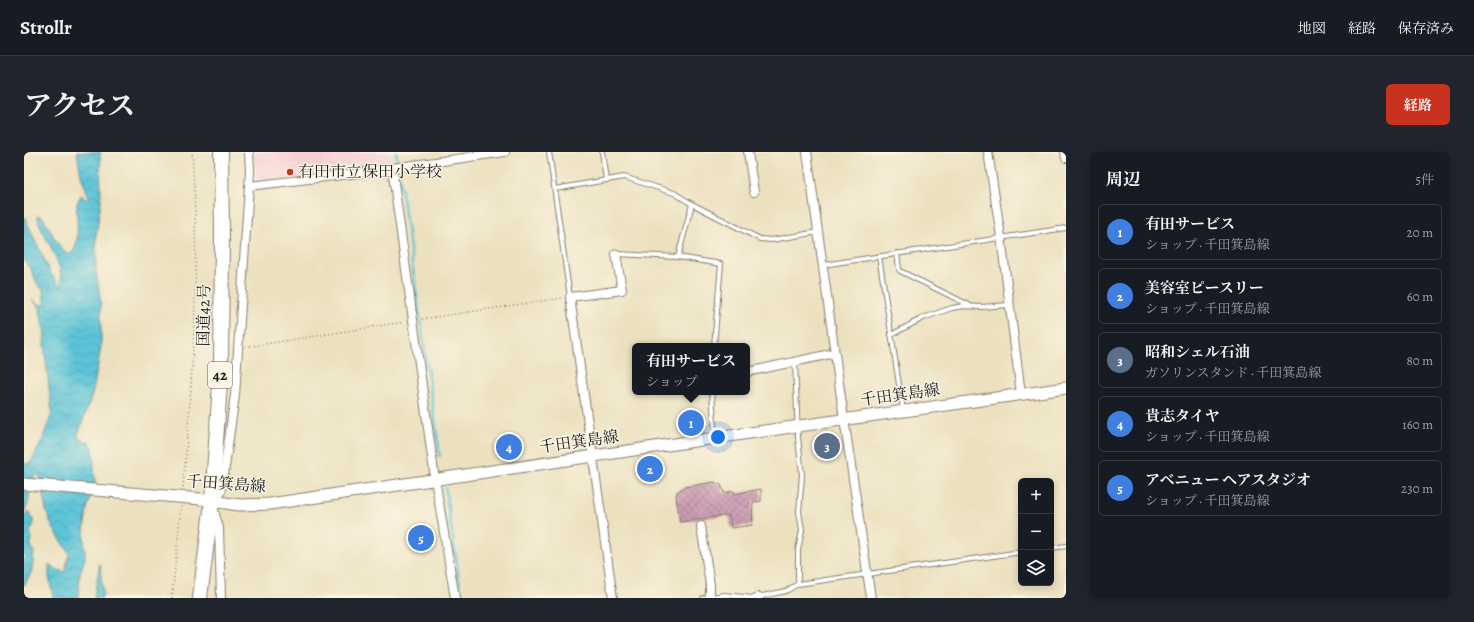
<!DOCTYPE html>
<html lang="ja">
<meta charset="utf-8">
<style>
:root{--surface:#171b24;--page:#20242c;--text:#f1f3f6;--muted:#9ea1a6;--line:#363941;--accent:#c8321e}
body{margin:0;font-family:Alegreya,"Noto Serif JP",serif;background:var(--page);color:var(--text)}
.controls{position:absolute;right:12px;bottom:12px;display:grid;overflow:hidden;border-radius:6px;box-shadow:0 2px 10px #0003}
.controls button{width:36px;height:36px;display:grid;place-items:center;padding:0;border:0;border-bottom:1px solid var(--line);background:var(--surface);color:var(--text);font:20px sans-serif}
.you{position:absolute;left:694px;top:285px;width:14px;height:14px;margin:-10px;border:3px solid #fff;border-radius:50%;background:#1a73e8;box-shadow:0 0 0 6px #1a73e833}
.badge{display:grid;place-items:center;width:26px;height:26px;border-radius:50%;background:var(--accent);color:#fff;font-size:13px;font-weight:700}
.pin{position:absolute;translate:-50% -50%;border:2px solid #fff;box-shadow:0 1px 4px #0006}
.popup{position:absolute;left:608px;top:191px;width:118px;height:52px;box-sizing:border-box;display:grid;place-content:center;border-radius:6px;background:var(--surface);filter:drop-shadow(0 1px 3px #0005);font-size:13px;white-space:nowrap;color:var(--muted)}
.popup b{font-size:15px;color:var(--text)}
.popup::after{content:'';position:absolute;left:50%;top:100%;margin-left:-8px;border:8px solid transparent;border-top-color:var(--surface)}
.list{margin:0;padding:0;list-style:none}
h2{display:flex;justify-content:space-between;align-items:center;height:52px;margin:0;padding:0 16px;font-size:17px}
h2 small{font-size:13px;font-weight:400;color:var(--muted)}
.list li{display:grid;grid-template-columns:26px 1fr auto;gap:12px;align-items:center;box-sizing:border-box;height:56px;margin:0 8px 8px;padding:0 8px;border:1px solid var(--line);border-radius:6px}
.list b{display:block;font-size:15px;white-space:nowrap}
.list p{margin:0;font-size:13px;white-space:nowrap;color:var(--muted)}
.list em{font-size:13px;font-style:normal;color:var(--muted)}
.icon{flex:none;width:22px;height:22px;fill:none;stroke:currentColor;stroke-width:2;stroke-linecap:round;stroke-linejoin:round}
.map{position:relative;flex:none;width:1042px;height:446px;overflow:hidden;border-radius:6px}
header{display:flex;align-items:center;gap:24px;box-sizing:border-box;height:56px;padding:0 20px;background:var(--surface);border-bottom:1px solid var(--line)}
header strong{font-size:19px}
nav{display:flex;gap:22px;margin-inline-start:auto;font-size:14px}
.intro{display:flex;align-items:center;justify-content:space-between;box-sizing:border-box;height:96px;padding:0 24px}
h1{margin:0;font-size:28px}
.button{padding:10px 18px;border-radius:6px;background:var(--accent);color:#fff;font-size:14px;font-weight:700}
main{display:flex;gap:24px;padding:0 24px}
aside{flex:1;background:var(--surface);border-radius:6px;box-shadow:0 2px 10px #0003}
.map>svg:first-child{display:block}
</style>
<header>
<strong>Strollr</strong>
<nav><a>地図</a><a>経路</a><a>保存済み</a></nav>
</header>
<div class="intro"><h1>アクセス</h1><a class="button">経路</a></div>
<main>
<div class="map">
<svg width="1042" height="446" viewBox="0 0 1042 446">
<defs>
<pattern id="water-waves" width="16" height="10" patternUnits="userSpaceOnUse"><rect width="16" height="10" fill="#5bc4d7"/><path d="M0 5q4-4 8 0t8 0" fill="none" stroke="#4fa8b8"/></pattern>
<pattern id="building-cross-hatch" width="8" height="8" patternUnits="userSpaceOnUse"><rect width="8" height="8" fill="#cb9bb2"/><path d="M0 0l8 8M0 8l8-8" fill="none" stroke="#a47e90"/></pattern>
</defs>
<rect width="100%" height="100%" fill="#fcf5e5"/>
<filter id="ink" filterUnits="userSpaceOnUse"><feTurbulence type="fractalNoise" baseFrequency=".025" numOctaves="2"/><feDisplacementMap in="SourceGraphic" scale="8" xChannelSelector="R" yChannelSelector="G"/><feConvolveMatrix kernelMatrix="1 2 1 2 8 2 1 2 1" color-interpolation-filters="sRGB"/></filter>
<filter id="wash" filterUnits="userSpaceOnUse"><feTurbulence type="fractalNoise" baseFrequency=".012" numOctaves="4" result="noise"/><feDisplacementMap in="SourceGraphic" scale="16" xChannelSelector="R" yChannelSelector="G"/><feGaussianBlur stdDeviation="0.9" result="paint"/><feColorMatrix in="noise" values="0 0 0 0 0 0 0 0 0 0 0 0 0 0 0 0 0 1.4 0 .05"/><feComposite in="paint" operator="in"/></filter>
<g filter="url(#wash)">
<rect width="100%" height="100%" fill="#ece1bf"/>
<path fill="#f6cfd6" d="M230 0H366L367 10 234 30Z"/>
<path fill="url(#water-waves)" stroke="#3c707a" d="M53 0H76L77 49 72 84V119L77 152V194L69 240 53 285 65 290 69 296 71 330 63 357 60 380 61 406 56 421 54 446H29L25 424V412L31 417 41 420 45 401 28 374 22 358 15 321C0 332 10 345 0 360L1 365 5 359 10 371 6 380 8 385 6 391 10 401 8 419 0 434V312L6 311 17 291 28 261 20 192 21 180 18 171 16 156 7 147 16 153 23 152 20 147 19 138 13 131 9 121 0 108V64L26 120 37 136C39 117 31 102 22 86 18 78 14 72 14 63L19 65C25 75 35 100 47 102 58 91 51 66 53 52 53 49 56 46 57 43L63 48H66L57 24Z
M76 411 79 442 77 446H70Z"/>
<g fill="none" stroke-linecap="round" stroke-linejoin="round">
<path stroke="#5bc4d7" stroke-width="2.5" d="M372 0 416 304
M421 336 438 446"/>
</g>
<g id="blocks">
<path fill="url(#building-cross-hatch)" d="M690 330 697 333 700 341 710 339 711 342 737 337V349L729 350 728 373 707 376 705 363 656 370 652 344 653 340 661 335Z"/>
</g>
</g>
<g filter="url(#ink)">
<use href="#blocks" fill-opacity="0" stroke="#847e6e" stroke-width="1"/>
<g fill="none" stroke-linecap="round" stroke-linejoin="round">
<defs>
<path id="lane" d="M525 0 546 145
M578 0 582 28
M531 37 600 25 650 41 668 52
M873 101 875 117 876 119 945 153
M592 102 654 105
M855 104 879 258
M799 113 1042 76
M867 183 899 166 928 156 940 154 957 155 985 153
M690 194 697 112 654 105 668 52 736 87 748 88 794 80
M771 210 774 286 778 323 775 360 778 378 774 398V432
M688 240 691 286
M1027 396 1042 394
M679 446 701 443 729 446 762 439 774 432 997 400"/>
<path id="street" d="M724 0 730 40
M783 0 820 267 847 446
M964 0 977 85 997 242
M1041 0 1042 6
M368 16 411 327 431 446
M225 34 327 22 481 0
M723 220 811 201
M193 350 198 336 211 243 226 19 225 0
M190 359 195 376 197 446
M677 374 686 433V445
M735 445V446
M589 446 546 145 598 138 592 102"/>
<path id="secondary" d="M182 348 215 353 246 352 691 286 1042 236"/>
<path id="highway" d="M176 446 188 350 197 216 198 81 197 0"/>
</defs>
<use href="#lane" stroke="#847e6e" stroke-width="6"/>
<use href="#street" stroke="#847e6e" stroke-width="10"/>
<use href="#secondary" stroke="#847e6e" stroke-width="13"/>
<use href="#highway" stroke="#847e6e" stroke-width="16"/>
<path stroke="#847e6e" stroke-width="1.5" stroke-dasharray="1 3" stroke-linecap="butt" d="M398 167 538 146
M222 195 380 170
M159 335C169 223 176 112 168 0
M148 446 157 354"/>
<use href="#lane" stroke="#fff" stroke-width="4"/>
<use href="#street" stroke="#fff" stroke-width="8"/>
<use href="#secondary" stroke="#fff" stroke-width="11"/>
<use href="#highway" stroke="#fff" stroke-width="14"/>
<defs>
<path id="secondary-bridge" d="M0 332 177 347"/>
</defs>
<use href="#secondary-bridge" stroke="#847e6e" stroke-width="13" stroke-linecap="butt"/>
<use href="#secondary-bridge" stroke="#fff" stroke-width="11"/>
</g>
</g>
<circle fill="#c8321e" stroke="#fcf5e5" stroke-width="1.5" cx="266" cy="20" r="4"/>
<g text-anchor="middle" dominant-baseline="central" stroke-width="3" stroke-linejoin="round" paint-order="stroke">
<rect fill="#fcf5e5" stroke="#5f5d58" stroke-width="1" x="184" y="210" width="24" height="26" rx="3"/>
<g font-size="15" font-weight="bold" fill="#1c1c1c">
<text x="196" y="223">42</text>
</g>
<g font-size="16" fill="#1c1c1c" stroke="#fcf5e5" text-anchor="start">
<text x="274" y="20">有田市立保田小学校</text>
</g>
<g font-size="16" fill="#1c1c1c" stroke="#fcf5e5">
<text transform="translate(180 163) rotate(-89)">国道42号</text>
<text transform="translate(876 243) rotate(-8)">千田箕島線</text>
<text transform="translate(555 290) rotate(-8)">千田箕島線</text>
<text transform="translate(202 332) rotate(4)">千田箕島線</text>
</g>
</g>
</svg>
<div class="controls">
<button>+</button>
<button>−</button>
<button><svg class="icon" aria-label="layers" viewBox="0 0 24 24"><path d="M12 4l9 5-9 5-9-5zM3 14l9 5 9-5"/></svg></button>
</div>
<div class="you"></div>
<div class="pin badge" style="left:667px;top:271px;background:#3f7fe0">1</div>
<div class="popup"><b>有田サービス</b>ショップ</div>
<div class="pin badge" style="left:626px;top:317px;background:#3f7fe0">2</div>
<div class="pin badge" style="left:803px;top:294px;background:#5c6f8a">3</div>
<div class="pin badge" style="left:485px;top:295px;background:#3f7fe0">4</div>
<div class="pin badge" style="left:397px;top:386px;background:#3f7fe0">5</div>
</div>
<aside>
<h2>周辺<small>5件</small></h2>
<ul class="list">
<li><span class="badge" style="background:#3f7fe0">1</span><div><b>有田サービス</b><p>ショップ · 千田箕島線</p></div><em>20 m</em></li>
<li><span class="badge" style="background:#3f7fe0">2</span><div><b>美容室ピースリー</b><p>ショップ · 千田箕島線</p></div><em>60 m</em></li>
<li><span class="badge" style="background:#5c6f8a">3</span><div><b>昭和シェル石油</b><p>ガソリンスタンド · 千田箕島線</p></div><em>80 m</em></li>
<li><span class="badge" style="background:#3f7fe0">4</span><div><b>貴志タイヤ</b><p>ショップ · 千田箕島線</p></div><em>160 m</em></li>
<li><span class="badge" style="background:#3f7fe0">5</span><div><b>アベニュー ヘアスタジオ</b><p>ショップ · 千田箕島線</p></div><em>230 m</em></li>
</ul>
</aside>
</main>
